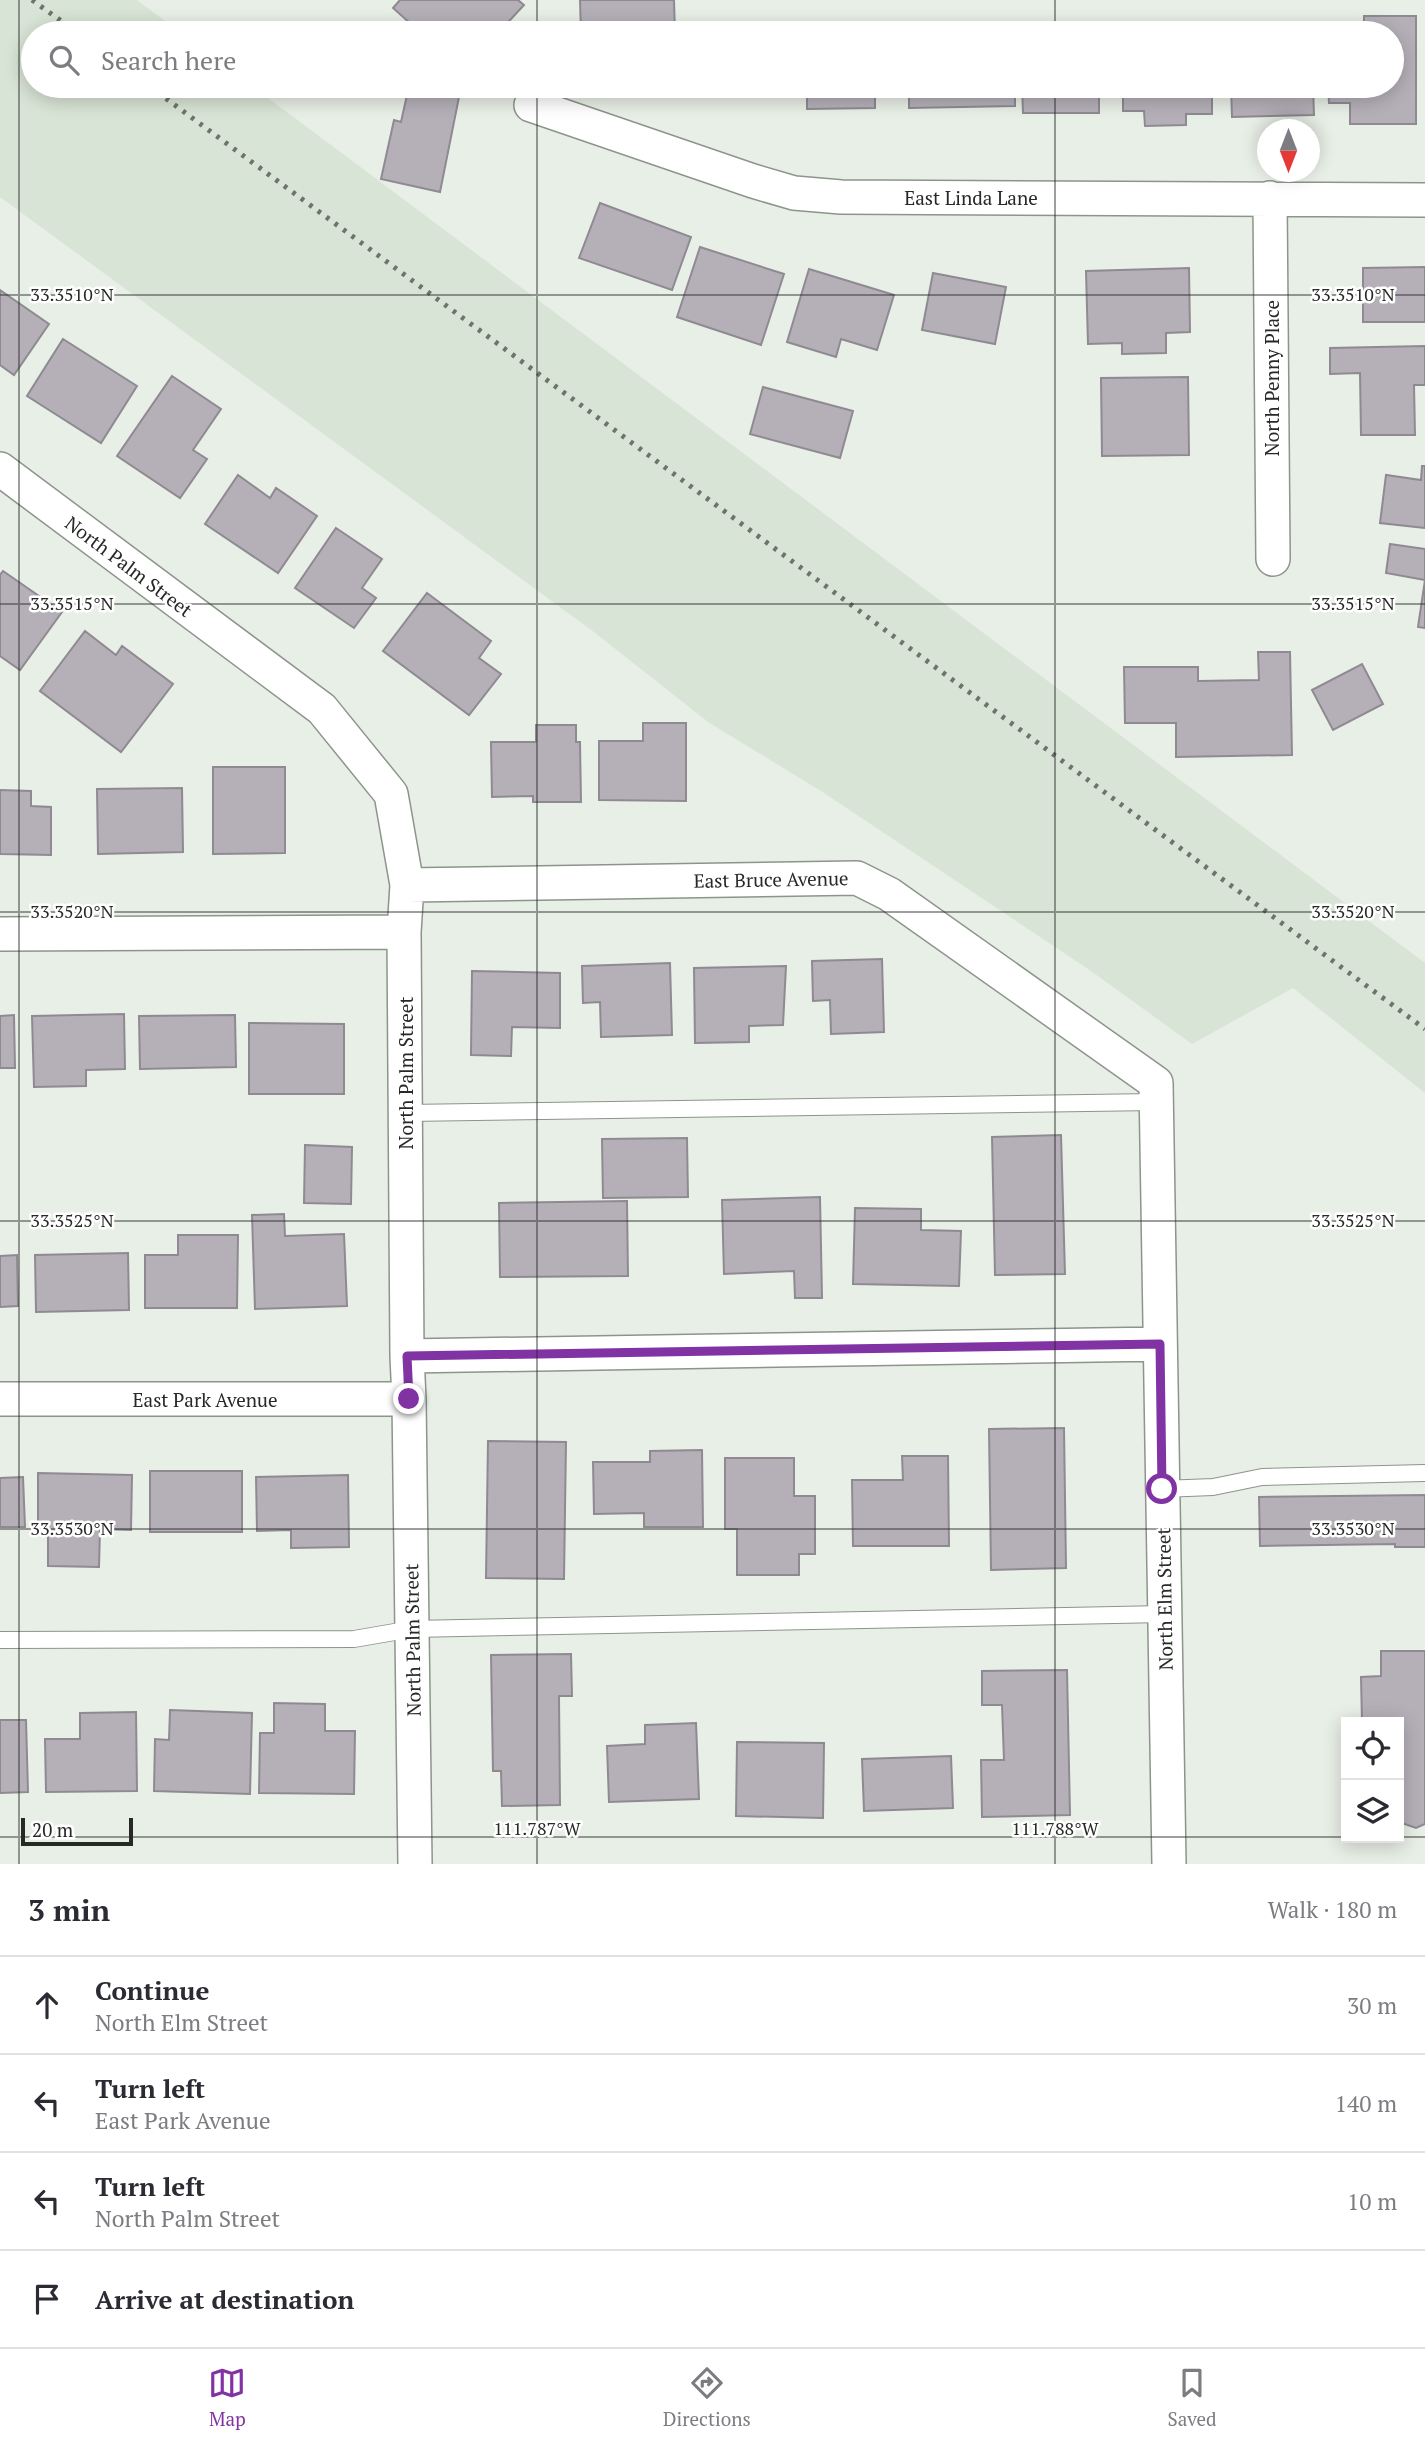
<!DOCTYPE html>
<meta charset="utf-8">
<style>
:root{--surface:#fff;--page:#f7f7f7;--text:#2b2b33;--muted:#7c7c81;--line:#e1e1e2;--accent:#8133a4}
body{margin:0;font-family:"PT Serif",serif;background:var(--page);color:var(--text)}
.controls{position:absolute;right:21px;bottom:21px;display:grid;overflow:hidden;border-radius:0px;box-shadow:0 4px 18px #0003}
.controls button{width:63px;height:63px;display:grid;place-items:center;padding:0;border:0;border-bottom:2px solid var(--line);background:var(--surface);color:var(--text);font:35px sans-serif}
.compass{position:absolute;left:1257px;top:119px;width:63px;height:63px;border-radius:50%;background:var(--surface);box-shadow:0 4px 18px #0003;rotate:180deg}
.scale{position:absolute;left:21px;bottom:18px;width:112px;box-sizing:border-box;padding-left:7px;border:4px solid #262926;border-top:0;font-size:19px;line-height:24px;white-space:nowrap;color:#262926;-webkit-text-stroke:5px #fff;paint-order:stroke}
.stop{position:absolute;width:21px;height:21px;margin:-16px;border:5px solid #8133a4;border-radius:50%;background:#fff}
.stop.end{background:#8133a4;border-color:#fff;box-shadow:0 2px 7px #0008}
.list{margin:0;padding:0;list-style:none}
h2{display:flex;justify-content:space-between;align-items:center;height:91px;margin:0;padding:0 28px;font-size:30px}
h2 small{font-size:23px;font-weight:400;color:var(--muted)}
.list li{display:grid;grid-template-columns:46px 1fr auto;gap:21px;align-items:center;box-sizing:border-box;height:98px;padding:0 28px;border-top:2px solid var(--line)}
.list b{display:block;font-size:26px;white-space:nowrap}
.list p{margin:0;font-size:23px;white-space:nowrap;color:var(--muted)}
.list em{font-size:23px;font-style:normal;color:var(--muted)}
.icon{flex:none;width:38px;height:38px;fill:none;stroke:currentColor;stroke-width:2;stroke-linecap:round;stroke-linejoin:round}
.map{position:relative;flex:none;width:1425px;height:1864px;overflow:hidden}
.search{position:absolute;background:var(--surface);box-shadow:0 4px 18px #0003;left:21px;right:21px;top:21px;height:77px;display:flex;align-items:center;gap:18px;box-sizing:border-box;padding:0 24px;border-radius:38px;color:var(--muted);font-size:26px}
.sheet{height:483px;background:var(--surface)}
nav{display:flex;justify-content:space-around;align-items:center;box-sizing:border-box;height:98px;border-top:2px solid var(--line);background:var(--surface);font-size:19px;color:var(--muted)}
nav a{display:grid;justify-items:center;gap:4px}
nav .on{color:var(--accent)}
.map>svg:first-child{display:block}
</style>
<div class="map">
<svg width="1425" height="1864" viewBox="0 0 1425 1864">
<rect width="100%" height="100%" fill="#e8efe6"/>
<path fill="#d8e4d5" d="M0 0H137L181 33H33V86H252L1425 963V1093L1293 988 1192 1044 1091 971 821 791 708 722 594 632 0 197Z"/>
<path fill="#b5b0b8" stroke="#8f8a92" stroke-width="2" d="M400 0H518L524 5 498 33H421L393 8Z
M580 0H674L675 33H581Z
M1364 16H1416V124H1350V103H1329L1328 86H1392V33H1364Z
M830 28H892V33H830Z
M1312 29V33H1271V31Z
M409 86 461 87 440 192 381 179 394 120 401 122Z
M743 86H789L788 94Z
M807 86H893V92H875V108L807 109Z
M909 86H1015V106L909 108Z
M1022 86H1099V113H1023Z
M1123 86H1212V114H1186V125L1145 126 1144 111H1123Z
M1231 86H1313L1314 115 1232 117Z
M600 203 691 237 672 290 579 258Z
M700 247 784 274 761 345 677 317Z
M1425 267V322H1363V268Z
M1189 268 1190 332 1166 333V353L1122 354V343L1088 344 1086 271Z
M809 269 894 295 877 350 841 339 836 357 787 342Z
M933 273 1006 287 995 344 922 330Z
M0 290 49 324 14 375 0 365Z
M63 339 137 386 101 443 27 396Z
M1425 346V385H1414L1415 435H1361L1360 373 1330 374V348Z
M172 376 221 409 193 450 207 459 180 498 117 456Z
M1188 377 1189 455 1102 456 1101 378Z
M763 387 853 411 840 458 750 434Z
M1422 466H1425V528L1380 523 1386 475 1421 480Z
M238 475 270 498 276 488 317 516 278 573 205 524Z
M336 528 382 559 362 588 376 598 354 628 295 588Z
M1390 544 1425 549V628L1418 627 1425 580 1386 573Z
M3 571 62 612 20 670 0 656V575Z
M427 593 491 641 479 658 501 674 469 715 383 651Z
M85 631 116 655 122 646 173 684 121 752 40 691Z
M1258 652H1290L1292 755 1176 757V723H1125L1124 667H1198V681L1259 680Z
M1362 664 1383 704 1333 730 1312 690Z
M643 723H686V801L599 800V741H643Z
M536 725H576V742H580L581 802H533V796L492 797 491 742H536Z
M213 767H285V853L213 854Z
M182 788 183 852 98 854 97 789Z
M0 790 31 791V806L51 807V855L0 854Z
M882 959 884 1032 831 1034 830 1000 813 1001 812 961Z
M670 963 672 1035 601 1037 600 1002 583 1003 582 966Z
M786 966 783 1025 749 1026V1042L695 1043 694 968Z
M472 971 560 973V1028L512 1027 511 1056 471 1055Z
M124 1014 125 1069 86 1070V1086L34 1087 32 1016Z
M14 1015 15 1068H0V1016Z
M235 1015 236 1067 140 1069 139 1016Z
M249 1023 344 1024V1094H249Z
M1061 1135 1065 1274 995 1275 992 1137Z
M687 1138 688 1197 603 1198 602 1139Z
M305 1145 352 1147 351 1204 304 1203Z
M820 1197 822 1298H795L794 1271 724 1274 722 1200Z
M627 1201 628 1276 500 1277 499 1203Z
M855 1208 921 1209V1230L961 1231 959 1286 853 1284Z
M284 1214 285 1236 344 1234 347 1306 255 1309 252 1215Z
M178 1235H238L237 1308H145V1255H178Z
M128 1253 129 1310 36 1312 35 1255Z
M17 1255 18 1306 0 1307V1256Z
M1064 1428 1066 1568 991 1570 989 1429Z
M488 1441 566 1442 564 1579 486 1578Z
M702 1450 703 1527H644V1513L594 1514 593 1462H650V1451Z
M902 1456H948L949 1546H853L852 1480H903Z
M725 1458H794V1496H815V1554H799V1575H737V1529H725Z
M150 1471H242V1532H150Z
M38 1473 132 1475 131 1530 100 1529 99 1567 48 1566V1528H38Z
M348 1475 349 1547 291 1548V1530L257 1531 256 1477Z
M23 1477 25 1527H0V1478Z
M1425 1495V1547H1395V1544L1260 1546 1259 1497Z
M1381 1651H1425V1824L1416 1828 1399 1822V1722H1362L1361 1677 1381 1676Z
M571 1654 572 1696H559L560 1805 502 1806 501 1771H493L491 1655Z
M1067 1670 1070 1815 982 1817 981 1760H1004L1002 1705H982V1671Z
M274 1703 325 1704V1731H355L354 1794 259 1793 260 1733H274Z
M170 1710 252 1713 250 1794 154 1791 155 1739 169 1740Z
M136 1712 137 1791 46 1792 45 1739H80V1713Z
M0 1720H26L28 1792 0 1793Z
M696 1723 699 1799 609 1802 607 1746 645 1744V1725Z
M737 1742 824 1743 823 1818 736 1816Z
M951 1756 953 1808 864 1811 862 1759Z"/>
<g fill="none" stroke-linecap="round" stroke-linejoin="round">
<defs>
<path id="service" d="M406 1113 1156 1102
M1162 1489 1213 1487 1262 1477 1425 1473
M0 1640 354 1639 412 1629 1164 1614"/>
<path id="minor" d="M531 105 753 181 794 193 841 197 1425 200
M1270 198 1273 559
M0 469 322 709 391 794 407 885 404 932 407 1356 409 1399 415 1864
M407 885 857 878 889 894 1156 1083 1169 1864
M0 934 404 932
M407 1356 1160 1344
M0 1399H409"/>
</defs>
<use href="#service" stroke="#8d948c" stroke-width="18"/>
<use href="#minor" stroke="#8d948c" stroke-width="36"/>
<use href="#service" stroke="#fff" stroke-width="16"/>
<use href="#minor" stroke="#fff" stroke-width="33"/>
<path stroke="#6f736e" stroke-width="5" stroke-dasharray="3.5 7" stroke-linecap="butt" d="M32 0 78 33
M149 86 1425 1029"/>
</g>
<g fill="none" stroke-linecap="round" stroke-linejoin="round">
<path stroke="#8133a4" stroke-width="9" d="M409 1399 407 1356 1160 1344 1162 1489"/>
</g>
<path fill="none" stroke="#262926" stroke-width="2" stroke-opacity="0.45" d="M19 0V1864M537 0V33M1055 0V33M537 86V1864M1055 86V1864M0 295H1425M0 604H1425M0 912H1425M0 1221H1425M0 1529H1425M0 1837H1346M1399 1837H1425"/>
<g text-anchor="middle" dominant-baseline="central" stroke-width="5" stroke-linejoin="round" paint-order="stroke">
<g font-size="19" fill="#262926" stroke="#fff">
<text x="971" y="197">East Linda Lane</text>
<text transform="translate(1271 378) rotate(-90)">North Penny Place</text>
<text transform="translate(129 566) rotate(37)">North Palm Street</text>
<text transform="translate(771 879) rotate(-1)">East Bruce Avenue</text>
<text transform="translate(405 1073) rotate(-90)">North Palm Street</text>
<text x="205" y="1399">East Park Avenue</text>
<text transform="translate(1164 1599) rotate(-91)">North Elm Street</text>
<text transform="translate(412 1640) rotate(-91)">North Palm Street</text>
</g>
</g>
<g font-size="18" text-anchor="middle" fill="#262926" stroke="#fff" stroke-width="5" stroke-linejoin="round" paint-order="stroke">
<text x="1353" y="301">33.3510°N</text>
<text x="72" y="301">33.3510°N</text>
<text x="1353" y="610">33.3515°N</text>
<text x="72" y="610">33.3515°N</text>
<text x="1353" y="918">33.3520°N</text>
<text x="72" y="918">33.3520°N</text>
<text x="1353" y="1227">33.3525°N</text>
<text x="72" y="1227">33.3525°N</text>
<text x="1353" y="1535">33.3530°N</text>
<text x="72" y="1535">33.3530°N</text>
<text x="537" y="1835">111.787°W</text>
<text x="1055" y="1835">111.788°W</text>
</g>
</svg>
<div class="controls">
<button><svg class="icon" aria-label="locate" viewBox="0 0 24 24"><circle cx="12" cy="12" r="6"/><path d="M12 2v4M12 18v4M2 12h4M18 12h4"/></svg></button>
<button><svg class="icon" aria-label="layers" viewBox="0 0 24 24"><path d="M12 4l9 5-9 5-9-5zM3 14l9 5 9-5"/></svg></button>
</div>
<svg class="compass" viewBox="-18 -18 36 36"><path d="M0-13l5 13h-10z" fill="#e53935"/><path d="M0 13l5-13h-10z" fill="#7c7c81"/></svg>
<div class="scale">20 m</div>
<div class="stop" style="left:1162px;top:1489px"></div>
<div class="stop end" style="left:409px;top:1399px"></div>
<div class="search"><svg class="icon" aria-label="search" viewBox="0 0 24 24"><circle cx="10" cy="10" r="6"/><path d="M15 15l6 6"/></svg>Search here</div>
</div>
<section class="sheet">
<h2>3 min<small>Walk · 180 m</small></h2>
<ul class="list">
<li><svg class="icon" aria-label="ahead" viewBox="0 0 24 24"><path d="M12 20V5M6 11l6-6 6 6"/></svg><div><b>Continue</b><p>North Elm Street</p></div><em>30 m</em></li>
<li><svg class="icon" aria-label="left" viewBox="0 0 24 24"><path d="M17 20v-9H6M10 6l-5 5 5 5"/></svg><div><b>Turn left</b><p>East Park Avenue</p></div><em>140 m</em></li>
<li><svg class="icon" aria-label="left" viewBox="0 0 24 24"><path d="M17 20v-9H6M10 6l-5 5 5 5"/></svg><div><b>Turn left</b><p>North Palm Street</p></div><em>10 m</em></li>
<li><svg class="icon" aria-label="arrive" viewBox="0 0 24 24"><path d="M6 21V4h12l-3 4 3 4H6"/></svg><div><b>Arrive at destination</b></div></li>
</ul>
</section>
<nav>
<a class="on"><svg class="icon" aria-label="map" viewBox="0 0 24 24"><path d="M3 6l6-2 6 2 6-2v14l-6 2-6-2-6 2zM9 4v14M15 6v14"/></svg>Map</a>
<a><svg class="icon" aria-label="directions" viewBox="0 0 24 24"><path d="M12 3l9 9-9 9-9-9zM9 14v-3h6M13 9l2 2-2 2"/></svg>Directions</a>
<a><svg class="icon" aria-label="saved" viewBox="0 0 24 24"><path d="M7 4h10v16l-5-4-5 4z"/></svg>Saved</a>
</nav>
